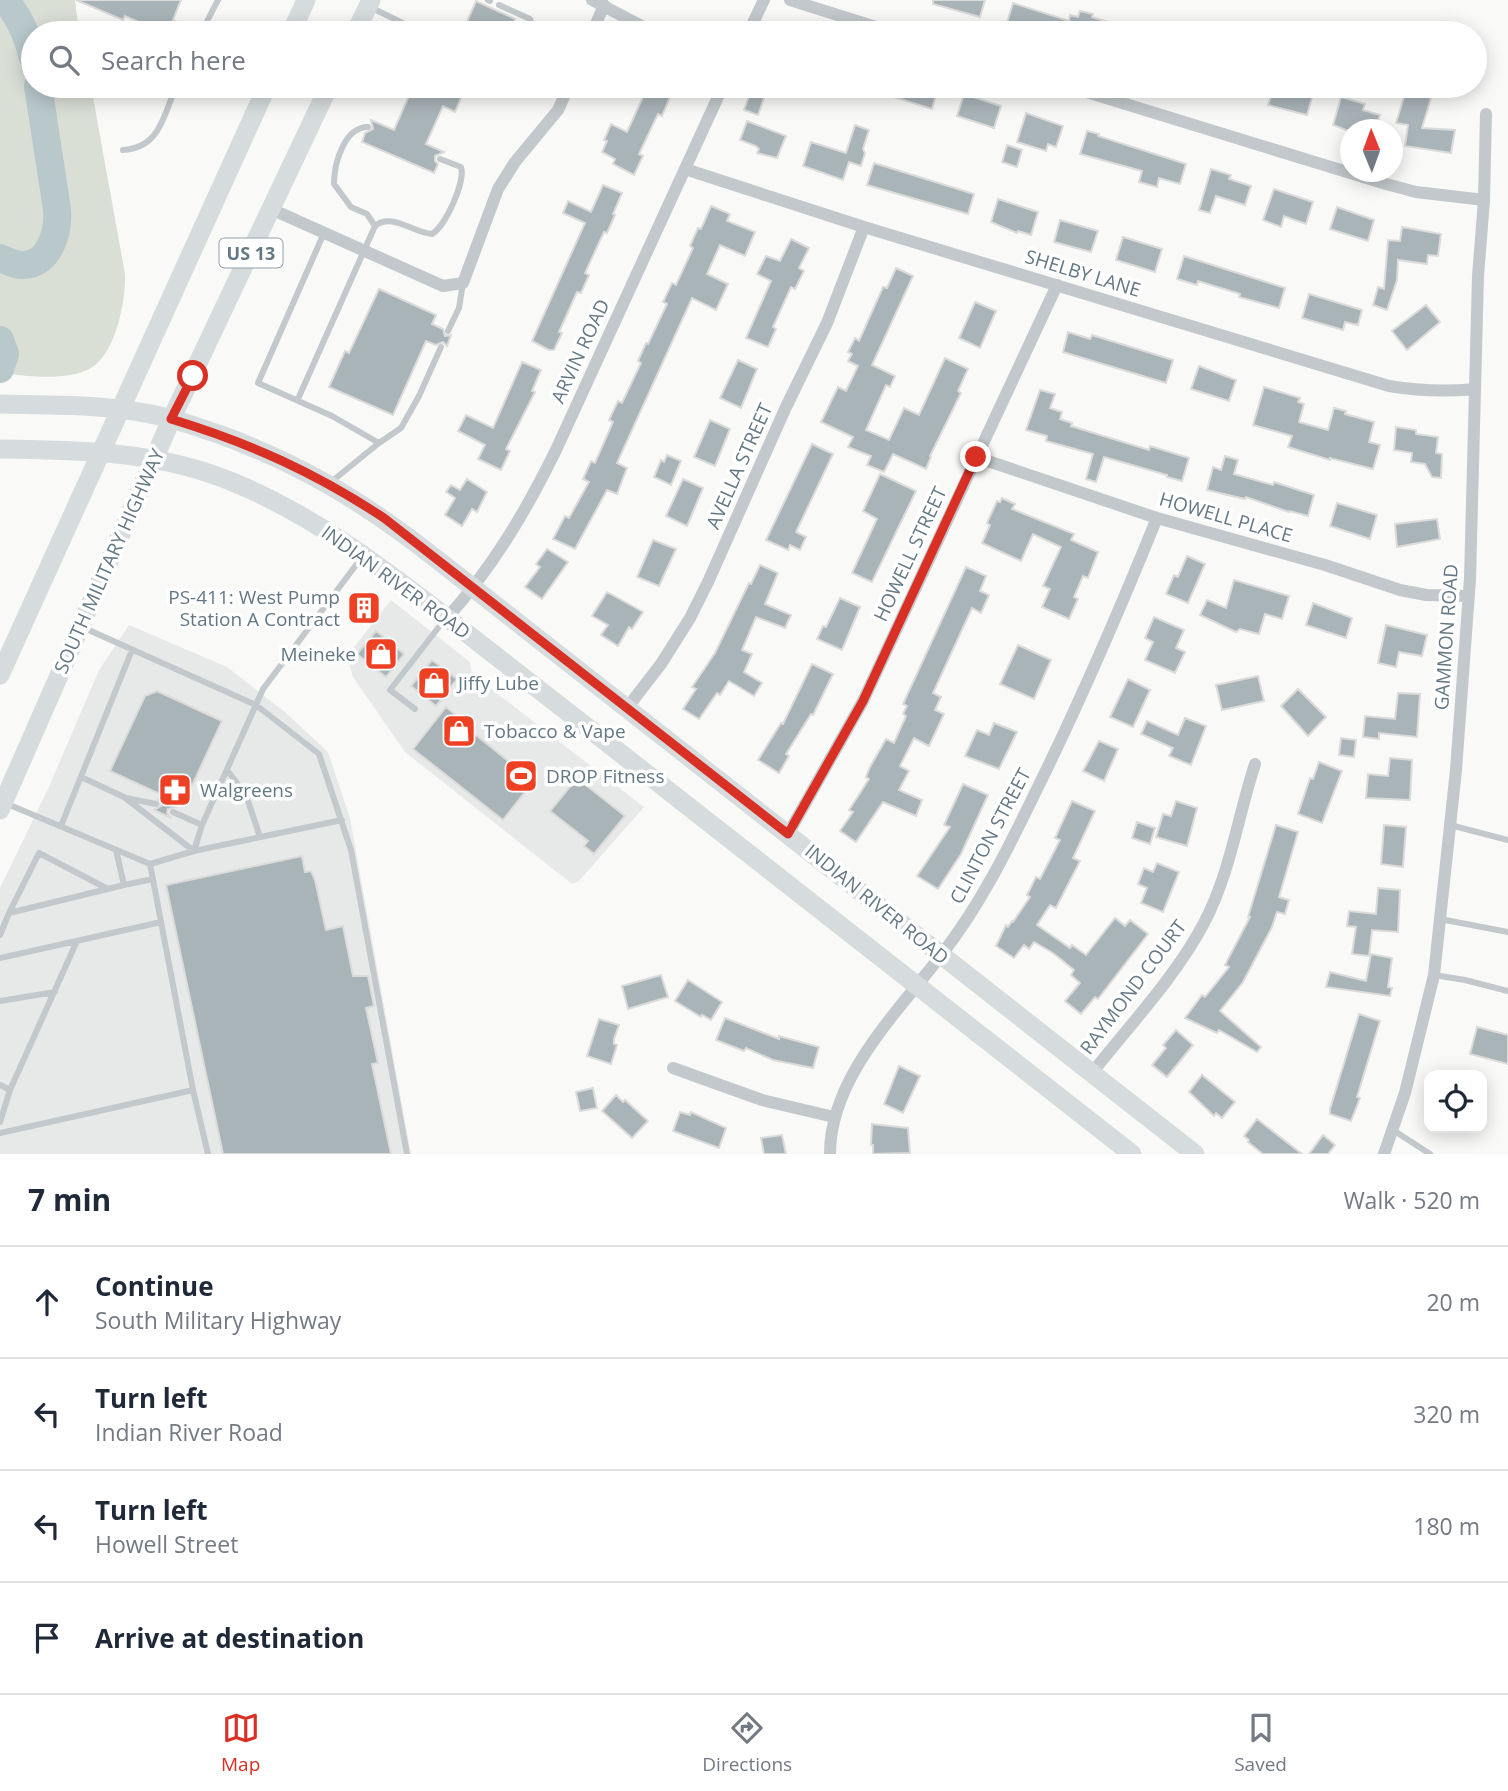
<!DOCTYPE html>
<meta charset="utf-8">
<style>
:root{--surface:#fff;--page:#f2f2f3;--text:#1f2937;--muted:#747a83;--line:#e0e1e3;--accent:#d93025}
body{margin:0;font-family:"Open Sans",sans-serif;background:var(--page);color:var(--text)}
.controls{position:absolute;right:21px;bottom:21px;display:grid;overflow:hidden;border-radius:14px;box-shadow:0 4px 18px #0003}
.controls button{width:63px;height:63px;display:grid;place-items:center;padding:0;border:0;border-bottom:2px solid var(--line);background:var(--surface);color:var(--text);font:35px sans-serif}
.compass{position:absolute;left:1340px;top:119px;width:63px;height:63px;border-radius:50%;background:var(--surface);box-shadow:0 4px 18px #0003;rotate:359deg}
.stop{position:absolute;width:21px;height:21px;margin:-16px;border:5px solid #d93025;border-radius:50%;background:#fff}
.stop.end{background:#d93025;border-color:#fff;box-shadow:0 2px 7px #0008}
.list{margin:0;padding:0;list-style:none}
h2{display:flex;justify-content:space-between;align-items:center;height:91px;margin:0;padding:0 28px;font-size:30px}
h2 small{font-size:23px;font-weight:400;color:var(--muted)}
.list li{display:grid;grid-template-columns:46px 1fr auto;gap:21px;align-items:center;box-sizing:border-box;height:112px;padding:0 28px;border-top:2px solid var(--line)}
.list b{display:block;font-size:26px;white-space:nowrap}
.list p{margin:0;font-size:23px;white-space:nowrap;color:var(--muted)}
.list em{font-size:23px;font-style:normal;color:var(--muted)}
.icon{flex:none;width:38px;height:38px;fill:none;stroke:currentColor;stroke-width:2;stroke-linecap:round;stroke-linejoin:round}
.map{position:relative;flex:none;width:1508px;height:1154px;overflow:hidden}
.search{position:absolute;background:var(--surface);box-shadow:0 4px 18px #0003;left:21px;right:21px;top:21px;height:77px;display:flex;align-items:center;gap:18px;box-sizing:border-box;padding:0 24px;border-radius:38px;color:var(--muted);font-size:26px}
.sheet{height:539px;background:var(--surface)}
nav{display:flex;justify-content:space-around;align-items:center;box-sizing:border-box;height:98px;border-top:2px solid var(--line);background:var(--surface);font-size:19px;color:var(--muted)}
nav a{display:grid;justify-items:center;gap:4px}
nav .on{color:var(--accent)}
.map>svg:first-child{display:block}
</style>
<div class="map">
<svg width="1508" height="1154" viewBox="0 0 1508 1154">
<rect width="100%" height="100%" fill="#f9f9f7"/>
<path fill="#e7e9e8" d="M391 600 470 662 472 674 644 807 579 881 572 884 405 752 353 677 347 656Z
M129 625 227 667 285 712 328 752 350 818 411 1154H0V888L48 789 99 670Z"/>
<path fill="#dadfd6" d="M0 0H75L79 33H33V86H91L125 274C126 301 116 353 91 368 70 381 23 377 0 372Z"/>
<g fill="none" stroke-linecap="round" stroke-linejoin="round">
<path stroke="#b9c8cb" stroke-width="28" d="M5 0C20 17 28 37 33 58
M0 258C7 261 15 265 22 265 50 266 59 230 57 209L38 86
M0 340 5 354 0 369"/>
</g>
<path fill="#a9b4b9" stroke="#dbdbd9" stroke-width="2" d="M76 0H181L173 20 175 21 170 33H145L148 26 125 16 123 20Z
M933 0H985L980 17 933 4Z
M476 1 515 19 508 33H462Z
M1013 3 1069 21 1070 15 1078 17 1080 11 1093 14 1092 17 1111 23 1110 33H1037L1006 26Z
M416 86H451L448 92 461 98 455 112 443 106 426 144 444 152 435 156V161L438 164 434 173 362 142 365 133 373 129 371 120 394 130 411 91 414 92Z
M648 86H671L667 95 670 97 662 116 658 114 639 154 643 156 634 175 613 164 615 159 602 152 607 141 604 140 611 124 627 132Z
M897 86H930L938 88 932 109 894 97Z
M1274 86H1305L1303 91 1313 94 1307 115 1268 105Z
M1406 90 1431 98 1422 128 1455 130 1451 153 1405 146 1408 125 1396 123Z
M750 93 764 98 758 115 744 110Z
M964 94 1001 106 994 128 957 116Z
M1341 97 1365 104 1363 110 1380 115 1375 130H1346L1333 125Z
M1026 113 1063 126 1056 147 1048 144 1046 151 1017 142Z
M747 121 786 136 777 158 757 153 759 149 756 146 740 140Z
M855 125 869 130 863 149 865 153 861 166 849 162 843 180 803 166 811 142 846 153Z
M1087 131 1099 134 1098 136 1186 164 1180 184 1159 178 1157 187 1139 182 1142 171 1080 154Z
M1007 145 1022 150 1017 167 1002 162Z
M874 163 974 194 968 214 867 185Z
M1211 169 1231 175 1229 179 1251 186 1245 205 1216 196 1210 213 1199 210Z
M603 185 622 193 613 214 615 215 607 233 604 232 585 273 589 275 581 293 577 292 559 332 562 333 554 350H549L532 341 585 223 563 213 568 201 591 212Z
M1274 189 1313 202 1306 224 1284 216 1281 227 1263 220Z
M998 199 1038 212 1031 235 1018 231 1017 233 991 222Z
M711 206 730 214 727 221 755 232 745 256 720 245 707 274 728 284 716 310 692 298 617 463 627 468 617 494 607 490 575 549 553 539 565 516 569 518 589 482 583 479 591 461 595 463 613 422 609 420 618 401 622 403 641 363 638 361 646 343 648 344 667 304 663 302 672 283 676 285 693 248 690 246 698 228 701 229Z
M1337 207 1374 220 1368 241 1330 229Z
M1060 220 1098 231 1091 252 1054 242Z
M1402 227 1441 234 1438 256 1428 255 1427 264 1398 260 1397 280 1387 310 1373 305 1378 287 1384 289 1388 240 1400 241Z
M1123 237 1162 249 1155 272 1116 260Z
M791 239 809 248 799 268 804 271 795 289 791 287 773 327 776 329 768 347 746 338 771 281 757 274 766 256 780 261Z
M1184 256 1285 288 1279 308 1239 297 1240 294 1198 281 1197 285 1177 279Z
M896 268 913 276 872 365 895 376 890 387 886 385 866 430 889 440 904 408 919 415 945 358 968 369 958 391 961 393 930 456 931 457 926 469 893 454 884 472 867 465 871 456 848 447 853 437 821 422 838 387 846 391 858 366 848 361 852 354 848 352 855 338 859 341 883 287 887 288Z
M379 289 436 315 432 324 443 329 445 336 451 335 447 346 443 342 436 345 426 341 393 415 329 387 345 351 349 353Z
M1309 294 1362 310 1358 325 1345 322 1343 330 1302 318Z
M975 302 996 311 980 348 959 338Z
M1426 305 1440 322 1407 350 1392 331Z
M1068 332 1090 339 1092 335 1173 360 1166 383 1063 352Z
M738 360 757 369 741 408 720 398Z
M522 362 541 370 532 391 535 392 506 449 510 451 501 470 478 459 485 445 458 431 466 415 493 428Z
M1199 366 1236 380 1229 401 1191 389Z
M1264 387 1300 398 1298 402 1304 404 1299 422 1328 430 1334 408 1346 411 1345 414 1374 422 1369 442 1380 445 1373 469 1330 458V460L1288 447 1292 436 1253 425Z
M1040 390 1055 394 1050 408 1062 412 1060 419 1072 423 1071 426 1149 450 1150 446 1189 458 1182 481 1167 477V475L1104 457 1096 482 1086 479 1093 454 1046 441 1047 436 1026 430Z
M710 420 730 429 715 466 694 457Z
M1396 427 1416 430V434L1438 437 1436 453 1442 454 1441 478 1432 477 1425 464 1411 462 1412 453 1394 450Z
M812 444 833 454 796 532 806 537 800 550 790 545 788 550 766 540Z
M667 455 681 461 671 485 654 477 661 460 664 462Z
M1225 456 1238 460 1234 474 1273 485 1274 482 1314 495 1308 516 1290 511 1289 512 1246 497 1245 499 1207 490 1213 467 1221 470Z
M880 474 916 491 872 582 852 573 877 519 863 511Z
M467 479 487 492 477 512 472 509 462 526 445 515 455 498 446 492 451 485 460 490Z
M683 479 703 488 687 526 666 516Z
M1002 498 1015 504 1012 509 1074 534 1071 540 1098 552 1088 578 1083 576 1074 597 1078 599 1069 619 1042 607 1050 589 1043 586 1061 547 1033 534 1021 561 982 543 990 525 987 523 997 501 1000 502Z
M1337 503 1377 515 1370 539 1330 526Z
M1437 519 1440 539 1397 547 1395 524Z
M653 540 676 549 659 586 637 577Z
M547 549 568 562 542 599 525 587 540 567 536 564Z
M1187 556 1205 564 1188 603 1166 594 1174 575 1178 577Z
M760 565 778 573 765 604 791 615 785 628 756 617 742 650 752 654 744 672 762 683 754 696 729 681 720 695 717 693 699 719 683 709 696 689 692 687 715 653 749 583 751 584Z
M966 567 986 576 980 591 989 595 981 613 972 608 933 693 941 697 935 710 944 714 929 746 914 738 900 766 909 771 899 790 922 800 916 816 883 802 856 842 840 831 853 812 849 810 869 779 866 777 870 767 886 739 894 743 906 716 903 714 907 706 903 704Z
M1234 580 1289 596 1282 619 1265 614 1259 634 1240 629 1236 632 1200 615 1207 600 1226 608Z
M607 592 643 612 632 629 629 627 618 646 601 635 608 625 592 616Z
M840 598 860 607 842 650 817 639 823 626 826 627Z
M1313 603 1352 618 1346 638 1306 625Z
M1154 617 1184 630 1176 648 1185 652 1175 673 1145 660 1153 642 1145 638Z
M1386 625 1427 635 1422 656 1399 652 1396 667 1378 663Z
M376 631 404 654 386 677 357 654Z
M1018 645 1051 660 1034 699 1000 684Z
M432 660 457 679 436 706 411 686Z
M812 664 833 674 813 715 811 714 786 754 789 756 779 773 758 760 781 723 783 724Z
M1258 676 1264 701 1222 710 1216 685Z
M1128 679 1150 690 1133 727 1110 717Z
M1298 689 1326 717 1308 736 1281 706Z
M157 691 222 721 183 805 178 802 176 807 168 809 167 813 171 818 154 810 161 806 158 799 160 794 110 771 145 696Z
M1398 693 1420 694 1417 737 1379 733V739L1363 737 1365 716 1395 719Z
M446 707 462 720 461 723 517 768 519 765 536 778 503 820 413 749Z
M1185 718 1206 726 1191 765 1169 756 1173 748 1141 734 1147 721 1178 735Z
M994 723 1017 732 999 769 965 756 977 730 989 735Z
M1341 738 1356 740 1354 757 1339 755Z
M1099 741 1118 749 1104 781 1083 771Z
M1390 758 1412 760 1410 800 1366 798 1368 774 1388 776Z
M1319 762 1342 771 1322 823 1298 814 1310 778 1313 779Z
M577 778 625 816 594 854 584 846 588 841 550 811Z
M963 784 988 795 961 854 938 889 917 876 950 827 944 825Z
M1072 801 1095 811 1073 858 1080 861 1056 908 1050 905 1037 925 1070 948 1072 945 1086 955 1115 918 1125 926 1130 920 1148 934 1098 999 1095 997 1081 1014 1065 1001 1080 983 1071 975 1074 970 1053 953 1034 942 1029 949 1024 945 1014 958 996 946 1006 925 1008 927 1012 921 1013 922 1030 897 1027 895 1036 877 1040 879 1060 840 1055 838Z
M1176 801 1197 808 1187 846 1156 837 1163 814 1171 816Z
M1137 822 1155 828 1150 844 1132 838Z
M1276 825 1298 832 1279 897 1289 900 1285 914 1277 912 1272 927 1243 982 1220 1011 1261 1047 1257 1052 1219 1030 1217 1033 1185 1018 1202 995 1205 997 1229 967 1225 965 1250 917H1248Z
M1384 825 1406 827 1403 867 1381 864Z
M302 856 305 872 311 871 315 880 326 930 343 926 353 976H368L374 1006 366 1008 378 1063 372 1064 391 1154H223L166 885Z
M1157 863 1179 872 1163 912 1141 903 1147 888 1138 884 1144 868 1153 872Z
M1378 888 1400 890 1398 932 1372 930 1369 956 1352 954 1356 927 1347 926 1349 911 1376 914Z
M1371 954 1392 958 1388 987 1392 988 1390 996 1326 987 1330 972 1366 981Z
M661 975 668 997 628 1009 622 986Z
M688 980 722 1002 711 1020 702 1015 701 1017 675 1001Z
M1359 1014 1380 1021 1357 1097 1360 1098 1351 1121 1330 1114V1109Z
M725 1018 779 1039V1036L819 1047 813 1068 773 1060 746 1048 744 1051 716 1040Z
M599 1019 619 1025 614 1039V1044L617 1045 611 1064 587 1056Z
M1477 1027 1508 1035V1064L1470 1054Z
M1176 1030 1193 1045 1167 1077 1152 1065 1166 1048 1163 1045Z
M899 1066 920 1076 903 1113 884 1104Z
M1202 1075 1235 1102 1222 1118 1216 1113 1214 1116 1189 1092Z
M593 1088 597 1108 580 1111 576 1092Z
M616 1095 623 1102 625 1100 648 1121 632 1138 602 1111Z
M680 1112 690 1115 691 1112 726 1128 719 1148 673 1131Z
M1257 1119 1302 1154H1263L1248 1142 1249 1140 1244 1136Z
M872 1124 908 1128 910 1153 873 1154V1145H871Z
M782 1135 786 1154H764L761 1138Z
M1323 1135 1335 1145 1328 1154H1309Z"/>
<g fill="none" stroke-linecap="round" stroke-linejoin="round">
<path stroke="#c2c8cb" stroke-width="6" d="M488 0 490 1
M499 5 530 19 533 26 529 33
M370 7 423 33
M201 33 218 0
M368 127C344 127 334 164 334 184L351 207 367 214 375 226
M123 150C160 148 164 115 176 86
M324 233 258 383 332 416 379 443 331 482
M448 331 459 308 463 283
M298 399 375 226C392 212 413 233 432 234 445 227 466 181 461 167L440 159
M379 443 401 428 419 396 441 347
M82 627 256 705 319 754 351 850 407 1154
M415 709 390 690 445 619
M227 770 246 795 260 837
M81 777 124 797 194 851 342 820
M126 798 156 804
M5 803 150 864 193 1090 208 1154
M173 812 202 825
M1450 825 1508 840
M61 826 132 650
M150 864 194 851 202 825 263 689 362 557
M124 885 153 879
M9 913 39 853 108 889
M1440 919 1508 932
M0 935 9 913 124 885 116 850
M0 958 161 922
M1434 975 1465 980 1508 991
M0 1001 55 992
M0 1085 10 1090 0 1122
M10 1090 77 941
M1393 1130 1430 1154
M0 1133 193 1090"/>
<path stroke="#c2c8cb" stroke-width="12" d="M592 0 655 33
M790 0 895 33
M592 33 604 5
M748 33 764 0
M1067 86 1386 184 1416 192 1484 200
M685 169 864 227 1389 386C1419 391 1445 392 1475 389
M271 209 443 286 463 283 498 189 515 162 558 110 569 86
M976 457 1157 518 1325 565 1400 590 1426 595 1469 596
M447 618C493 567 526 511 556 450L723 86
M627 708 661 664 690 618 708 582 786 407 827 323 864 227
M788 834 863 701 1057 285
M673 1068 762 1100 834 1117
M1092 1073C1129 1026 1177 975 1204 923 1230 874 1238 816 1255 764
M830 1154C830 1077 898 1012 942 954 981 904 1009 847 1037 789 1081 700 1120 609 1157 518
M1384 1154 1405 1093 1434 975 1456 770 1470 579 1478 276 1484 200 1486 114"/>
<path stroke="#d6dbde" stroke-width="19" d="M291 33 306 0
M355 33 371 0
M0 404C46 405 93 404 139 412 167 416 194 426 221 435 298 463 360 500 425 550L1195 1154
M0 449C80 450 160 451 235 483 312 515 377 564 442 614 498 657 554 701 610 745 783 882 958 1017 1132 1154
M0 675 267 86
M0 810 171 420 329 86"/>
</g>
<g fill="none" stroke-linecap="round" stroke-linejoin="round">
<path stroke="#d93025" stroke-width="9" d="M193 376 171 419C250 443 316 473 384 518L788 834 863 701 976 457"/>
</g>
<defs>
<symbol id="building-square" viewBox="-11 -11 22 22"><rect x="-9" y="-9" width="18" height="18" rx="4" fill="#ee4123" stroke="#fff"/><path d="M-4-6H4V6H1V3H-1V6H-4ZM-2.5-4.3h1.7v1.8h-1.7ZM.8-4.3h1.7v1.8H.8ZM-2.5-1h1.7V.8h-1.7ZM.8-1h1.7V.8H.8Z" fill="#fff"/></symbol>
<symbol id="shop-square" viewBox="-11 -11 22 22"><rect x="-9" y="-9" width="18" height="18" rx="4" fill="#ee4123" stroke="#fff"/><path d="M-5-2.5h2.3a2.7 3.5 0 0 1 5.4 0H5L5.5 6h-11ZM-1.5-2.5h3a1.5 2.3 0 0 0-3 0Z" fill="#fff"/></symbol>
<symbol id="stadium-square" viewBox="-11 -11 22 22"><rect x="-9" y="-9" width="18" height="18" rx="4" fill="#ee4123" stroke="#fff"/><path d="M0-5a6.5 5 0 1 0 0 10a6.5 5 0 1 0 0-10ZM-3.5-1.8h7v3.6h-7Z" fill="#fff"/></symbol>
<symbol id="pharmacy-square" viewBox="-11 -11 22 22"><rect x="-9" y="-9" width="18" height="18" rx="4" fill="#ee4123" stroke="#fff"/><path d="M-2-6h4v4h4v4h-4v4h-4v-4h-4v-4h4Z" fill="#fff"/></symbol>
</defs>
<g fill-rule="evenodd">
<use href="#building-square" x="345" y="589" width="38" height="38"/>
<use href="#shop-square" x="362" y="635" width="38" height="38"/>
<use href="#shop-square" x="415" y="664" width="38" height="38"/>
<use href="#shop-square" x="440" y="712" width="38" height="38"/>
<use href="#stadium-square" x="502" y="757" width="38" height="38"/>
<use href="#pharmacy-square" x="156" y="771" width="38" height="38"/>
</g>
<g text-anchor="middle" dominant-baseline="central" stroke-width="7" stroke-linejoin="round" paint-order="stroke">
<rect fill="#fff" stroke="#92a0a9" stroke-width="2" x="219.5" y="238.5" width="63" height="29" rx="5"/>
<g font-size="18" font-weight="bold" fill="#637884">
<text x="251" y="253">US 13</text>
</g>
<g font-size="19" fill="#637884" stroke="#fff">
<text transform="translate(1083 273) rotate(17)">SHELBY LANE</text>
<text transform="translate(580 351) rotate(-65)">ARVIN ROAD</text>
<text transform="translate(739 466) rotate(-66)">AVELLA STREET</text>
<text transform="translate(1226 517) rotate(16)">HOWELL PLACE</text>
<text transform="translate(910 554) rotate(-65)">HOWELL STREET</text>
<text transform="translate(109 561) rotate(-66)">SOUTH MILITARY HIGHWAY</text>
<text transform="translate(396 582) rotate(36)">INDIAN RIVER ROAD</text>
<text transform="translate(1446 637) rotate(-86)">GAMMON ROAD</text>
<text transform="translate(990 836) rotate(-62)">CLINTON STREET</text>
<text transform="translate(877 904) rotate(39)">INDIAN RIVER ROAD</text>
<text transform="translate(1133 987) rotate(-53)">RAYMOND COURT</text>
</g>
<g font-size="19" fill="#637884" stroke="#fff" text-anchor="start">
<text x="340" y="597" text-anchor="end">PS-411: West Pump<tspan x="340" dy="22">Station A Contract</tspan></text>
<text x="356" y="654" text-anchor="end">Meineke</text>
<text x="458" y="683">Jiffy Lube</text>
<text x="484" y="731">Tobacco &amp; Vape</text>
<text x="546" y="776">DROP Fitness</text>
<text x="200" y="790">Walgreens</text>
</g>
</g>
</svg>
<div class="controls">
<button><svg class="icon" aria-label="locate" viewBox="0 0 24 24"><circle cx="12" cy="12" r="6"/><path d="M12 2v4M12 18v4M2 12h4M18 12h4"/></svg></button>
</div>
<svg class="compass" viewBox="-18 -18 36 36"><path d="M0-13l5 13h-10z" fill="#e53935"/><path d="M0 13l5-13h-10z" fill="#747a83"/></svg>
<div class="stop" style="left:193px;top:376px"></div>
<div class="stop end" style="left:976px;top:457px"></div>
<div class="search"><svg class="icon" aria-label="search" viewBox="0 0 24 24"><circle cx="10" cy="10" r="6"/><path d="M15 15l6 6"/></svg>Search here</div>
</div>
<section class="sheet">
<h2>7 min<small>Walk · 520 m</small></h2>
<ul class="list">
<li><svg class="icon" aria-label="ahead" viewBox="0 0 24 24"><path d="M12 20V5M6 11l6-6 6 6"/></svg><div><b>Continue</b><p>South Military Highway</p></div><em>20 m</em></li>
<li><svg class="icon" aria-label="left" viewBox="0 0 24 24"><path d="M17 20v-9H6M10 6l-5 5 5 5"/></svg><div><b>Turn left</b><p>Indian River Road</p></div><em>320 m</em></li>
<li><svg class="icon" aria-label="left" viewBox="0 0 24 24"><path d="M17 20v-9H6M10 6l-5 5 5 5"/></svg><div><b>Turn left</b><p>Howell Street</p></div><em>180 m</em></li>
<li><svg class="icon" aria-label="arrive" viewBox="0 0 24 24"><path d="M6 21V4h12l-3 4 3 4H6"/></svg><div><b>Arrive at destination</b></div></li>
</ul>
</section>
<nav>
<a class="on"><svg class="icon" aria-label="map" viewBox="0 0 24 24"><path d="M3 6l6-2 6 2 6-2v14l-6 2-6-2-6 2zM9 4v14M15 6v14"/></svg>Map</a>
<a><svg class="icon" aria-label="directions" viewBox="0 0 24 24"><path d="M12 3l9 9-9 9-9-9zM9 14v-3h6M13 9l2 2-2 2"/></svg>Directions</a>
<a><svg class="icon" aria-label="saved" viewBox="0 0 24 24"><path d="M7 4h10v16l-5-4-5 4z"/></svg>Saved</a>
</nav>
